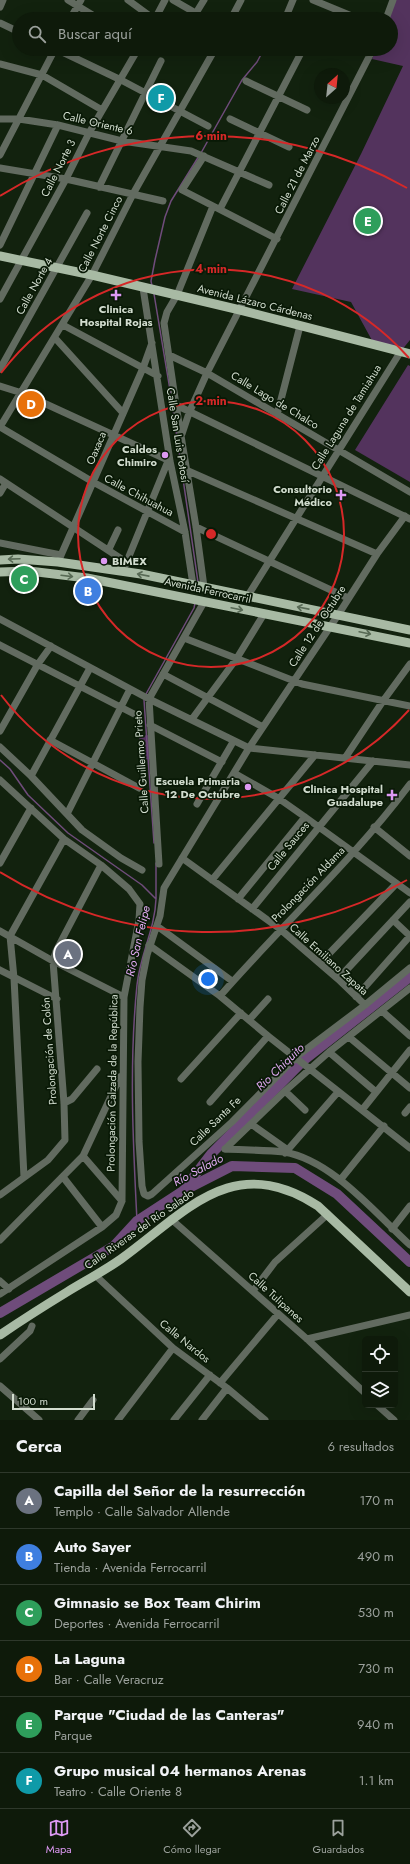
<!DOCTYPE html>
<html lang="es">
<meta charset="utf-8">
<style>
:root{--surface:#0e1a0a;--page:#172313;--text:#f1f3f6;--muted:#9ba19c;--line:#2e382b;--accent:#dd99f3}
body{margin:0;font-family:Jost,sans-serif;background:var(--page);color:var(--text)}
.controls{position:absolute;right:12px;bottom:12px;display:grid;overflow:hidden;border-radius:6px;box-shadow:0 4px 16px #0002}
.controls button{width:36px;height:36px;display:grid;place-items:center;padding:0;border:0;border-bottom:1px solid var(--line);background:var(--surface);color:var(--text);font:20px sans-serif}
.compass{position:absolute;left:314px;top:68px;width:36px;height:36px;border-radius:50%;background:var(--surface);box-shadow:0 4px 16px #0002;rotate:27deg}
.scale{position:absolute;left:12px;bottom:10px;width:83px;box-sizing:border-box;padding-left:4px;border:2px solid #d2ddcf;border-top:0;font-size:11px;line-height:14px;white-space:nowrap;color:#d2ddcf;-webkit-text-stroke:3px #091906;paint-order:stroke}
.you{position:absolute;left:208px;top:979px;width:14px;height:14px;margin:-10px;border:3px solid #fff;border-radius:50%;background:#1a73e8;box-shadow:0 0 0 6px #1a73e833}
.badge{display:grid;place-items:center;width:26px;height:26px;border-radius:50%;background:var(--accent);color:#fff;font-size:13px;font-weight:700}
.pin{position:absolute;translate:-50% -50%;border:2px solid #fff;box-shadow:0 1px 4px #0006}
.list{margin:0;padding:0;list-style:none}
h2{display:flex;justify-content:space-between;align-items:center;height:52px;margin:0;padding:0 16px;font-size:17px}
h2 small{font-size:13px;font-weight:400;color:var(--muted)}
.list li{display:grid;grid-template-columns:26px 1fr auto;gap:12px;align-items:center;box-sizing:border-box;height:56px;padding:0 16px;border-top:1px solid var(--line)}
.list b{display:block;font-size:15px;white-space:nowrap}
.list p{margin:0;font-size:13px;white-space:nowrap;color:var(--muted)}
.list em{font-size:13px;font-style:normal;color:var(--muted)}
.icon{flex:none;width:22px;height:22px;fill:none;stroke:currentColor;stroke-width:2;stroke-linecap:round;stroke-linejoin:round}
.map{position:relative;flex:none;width:410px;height:1420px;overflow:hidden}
.search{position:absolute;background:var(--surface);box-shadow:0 4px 16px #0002;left:12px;right:12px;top:12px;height:44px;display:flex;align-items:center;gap:10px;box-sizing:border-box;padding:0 14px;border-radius:22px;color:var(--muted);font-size:15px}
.sheet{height:388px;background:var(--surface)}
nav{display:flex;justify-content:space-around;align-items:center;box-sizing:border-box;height:56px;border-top:1px solid var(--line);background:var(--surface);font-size:11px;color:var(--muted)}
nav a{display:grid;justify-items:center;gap:2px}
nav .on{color:var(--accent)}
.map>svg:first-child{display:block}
</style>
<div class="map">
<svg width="410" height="1420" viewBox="0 0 410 1420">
<rect width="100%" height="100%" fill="#12220e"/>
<path fill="#53335d" d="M393 0H410V340L401 351 374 344 351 302 292 289 361 154 403 66 372 59 376 49H391V19H386Z
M408 365 410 366V482L355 450Z
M149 735 151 759 141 760 139 736Z"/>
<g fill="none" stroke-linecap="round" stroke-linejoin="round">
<path stroke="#6f4c7b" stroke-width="1.5" d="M201 153 242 80 257 62 264 49
M152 286 151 281 155 260 165 217 171 201 199 156
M154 294 172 402
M173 410 198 582
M146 694 194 608 195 603
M144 700 154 843
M0 760 10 769 28 795 68 833 142 885 156 899C155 929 140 955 137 985 129 1063 133 1143 137 1221
M156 863V899"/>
<path stroke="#6f4c7b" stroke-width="10" d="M185 1188 211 1154 304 1060 410 977
M0 1313 114 1246 137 1221 183 1191 232 1166 295 1168 337 1194 410 1262"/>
<path stroke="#626b60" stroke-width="7" d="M68 0 99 19
M128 0 154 19
M173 0 206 19
M313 0 359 19
M0 7 3 0
M196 13 204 0
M70 19 81 0
M155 19 165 0
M231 19 241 0
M285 19 293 0
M386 19 393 0
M0 23 19 32
M56 49 121 80 208 126
M329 49 371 53
M0 64 42 75 102 110
M246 81 307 110
M0 119H19L58 125 122 141 191 151 269 185
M230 119 289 147
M0 155 55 49
M204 156 182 190 277 239
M0 168 66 179 163 201
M99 187 161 61
M220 209 303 49
M0 245 58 125
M143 288 170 461 185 532 193 585
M0 299 66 179 89 133 138 49
M63 325 158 376
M55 338 123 413
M169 355 207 373 410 492
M0 369 87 213
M0 386 22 393 170 461
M176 405 410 519
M277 415 300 326
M0 427 92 275 133 194 215 49
M0 427 93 482 185 532
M182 434 189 413 207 373 373 49
M186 470 377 554
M0 479 126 562
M0 493 6 483
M405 516 377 554 338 615 249 748 164 888 160 916 147 955 142 980 140 1007 138 1062 139 1141 142 1186 144 1194 148 1196 152 1194 232 1122 296 1057 365 1005 410 968
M196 527 348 598
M0 543 61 555
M109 549 118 530
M58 562 143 368 152 343
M125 566 168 461
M204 587 196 527 176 405 164 323 167 312 177 295 213 206
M247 597 401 351
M0 619 149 699 249 748 410 765
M184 638 302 684 410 706
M0 645 136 715
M163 674 263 727
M192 719 237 658 264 614
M150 725 222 762
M0 731 38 664 51 646
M50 740 139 788
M0 747 31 776 82 830 121 858 142 870
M345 758 383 701 410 664
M234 773 278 798 305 817 410 893
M31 776 90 668
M0 780 64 839 101 865 129 889 140 904 139 920 124 997 122 1201 116 1215 102 1227 0 1294
M197 804 233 742
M67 814 130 689
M374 827 410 856
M182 858 280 929 338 979 365 1005
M0 863 31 808
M159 864 149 699 204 602
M212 880 315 755
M238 899 305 817
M252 909 373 761
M393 920 410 936
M157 926 232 981
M0 931 53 961 124 997
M149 945 220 996 268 1036 410 1148
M320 963 396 884
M0 970 57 999
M338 979 410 902
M220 996C282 925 353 860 410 784
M356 997 410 936
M382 1011 410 1036
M249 1020 268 999
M349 1037 410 1088
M329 1052 376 1092
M181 1079 241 1013
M285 1091 305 1110
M210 1102 268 1036
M64 1103 72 1099 97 1069
M362 1110 410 1050
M405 1113 410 1107
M251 1124 288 1150
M225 1149 285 1091 329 1052 410 988
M225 1149C244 1150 265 1150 284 1152 332 1160 375 1213 410 1245
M285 1153 338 1092
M83 1156 122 1201
M24 1177 14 978 10 936 64 839
M63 1177 102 1227
M341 1179 384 1126
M0 1195 48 1160 65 1140 64 1103 53 961 56 951 101 865
M171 1219 307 1339 365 1393
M392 1229 410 1206
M0 1240 83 1156 120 1077
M95 1275 173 1348 227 1388 265 1420
M0 1281 9 1289
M253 1291 275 1262 328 1214
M307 1339 410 1315
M0 1359 30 1331 32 1326
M220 1383 278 1314
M0 1386 39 1420
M377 1405 394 1420
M78 1420 93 1400
M118 1420 173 1348
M174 1420 210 1375
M202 1420 227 1388"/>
<path stroke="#a8baa4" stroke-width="9" d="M0 256 92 275 240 310 410 354
M0 560 18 559 58 562 141 574 410 630
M0 572 29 571 87 578 410 643
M0 1335C22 1320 44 1306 67 1292 85 1281 104 1271 121 1259 187 1211 233 1151 318 1206L410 1292"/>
</g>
<defs><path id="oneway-shaft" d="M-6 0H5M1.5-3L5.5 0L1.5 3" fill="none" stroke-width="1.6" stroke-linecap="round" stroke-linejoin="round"/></defs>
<g stroke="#586a55">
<use href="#oneway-shaft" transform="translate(14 559) rotate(178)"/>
<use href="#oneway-shaft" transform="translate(143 575) rotate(-169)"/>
<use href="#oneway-shaft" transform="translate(67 576) rotate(7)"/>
<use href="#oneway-shaft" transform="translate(303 608) rotate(-169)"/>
<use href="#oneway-shaft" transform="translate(237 609) rotate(12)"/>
<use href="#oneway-shaft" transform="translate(365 633) rotate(12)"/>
</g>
<g fill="none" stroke="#d62828" stroke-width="2">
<circle cx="211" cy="534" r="133"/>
<path d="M409 710A265 265 0 0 1 1 695M1 373A265 265 0 0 1 409 358"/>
<path d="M407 880A398 398 0 0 1 0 872M0 196A398 398 0 0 1 407 188"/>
</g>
<g fill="#dd99f3" stroke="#091906" stroke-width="1.5">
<path d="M114 289h4v4h4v4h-4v4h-4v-4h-4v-4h4z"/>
<circle cx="165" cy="455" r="4"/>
<path d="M339 489h4v4h4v4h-4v4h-4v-4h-4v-4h4z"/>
<circle cx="104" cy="561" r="4"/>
<circle cx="248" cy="787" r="4"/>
<path d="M390 789h4v4h4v4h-4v4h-4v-4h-4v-4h4z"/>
</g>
<g text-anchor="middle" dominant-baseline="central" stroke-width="3.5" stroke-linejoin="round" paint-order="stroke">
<g font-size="11" fill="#d2ddcf" stroke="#091906">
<text transform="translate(98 123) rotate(13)">Calle Oriente 6</text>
<text transform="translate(58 168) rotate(-63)">Calle Norte 3</text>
<text transform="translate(297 175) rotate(-63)">Calle 21 de Marzo</text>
<text transform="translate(100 234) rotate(-63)">Calle Norte Cinco</text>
<text transform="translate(34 286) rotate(-61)">Calle Norte 4</text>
<text transform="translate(255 302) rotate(14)">Avenida Lázaro Cárdenas</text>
<text transform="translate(275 400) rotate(31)">Calle Lago de Chalco</text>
<text transform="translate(346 417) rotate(-58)">Calle Laguna de Tamiahua</text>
<text transform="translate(178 435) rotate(81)">Calle San Luis Potosí</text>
<text transform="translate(96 448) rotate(-67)">Oaxaca</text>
<text transform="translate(139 495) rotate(28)">Calle Chihuahua</text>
<text transform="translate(208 590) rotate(12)">Avenida Ferrocarril</text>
<text transform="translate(317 626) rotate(-57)">Calle 12 de Octubre</text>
<text transform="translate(141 762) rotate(-94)">Calle Guillermo Prieto</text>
<text transform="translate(288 846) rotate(-51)">Calle Sauces</text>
<text transform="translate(308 884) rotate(-46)">Prolongación Aldama</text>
<text transform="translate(329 959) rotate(42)">Calle Emiliano Zapata</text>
<text transform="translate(49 1051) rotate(-94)">Prolongación de Colón</text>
<text transform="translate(112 1083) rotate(-89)">Prolongación Calzada de la República</text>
<text transform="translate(215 1121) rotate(-44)">Calle Santa Fe</text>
<text transform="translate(139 1229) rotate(-35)">Calle Riveras del Río Salado</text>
<text transform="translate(276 1297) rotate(42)">Calle Tulipanes</text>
<text transform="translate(185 1341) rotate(39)">Calle Nardos</text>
</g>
<g font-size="11" font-weight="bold" fill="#d2ddcf" stroke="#091906" text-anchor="end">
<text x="116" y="309" text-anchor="middle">Clinica<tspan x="116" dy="13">Hospital Rojas</tspan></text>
<text x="157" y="449">Caldos<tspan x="157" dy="13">Chimiro</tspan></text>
<text x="332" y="489">Consultorio<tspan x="332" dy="13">Médico</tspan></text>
<text x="112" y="561" text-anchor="start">BIMEX</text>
<text x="240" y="781">Escuela Primaria<tspan x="240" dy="13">12 De Octubre</tspan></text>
<text x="383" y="789">Clinica Hospital<tspan x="383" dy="13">Guadalupe</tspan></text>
</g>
<g font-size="12" font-style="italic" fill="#dfa8f0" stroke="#091906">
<text transform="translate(138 941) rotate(-77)">Río San Felipe</text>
<text transform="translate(280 1067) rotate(-44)">Rio Chiquito</text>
<text transform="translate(198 1170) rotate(-28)">Río Salado</text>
</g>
</g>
<circle cx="211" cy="534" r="6" fill="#d62828" stroke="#091906" stroke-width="2"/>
<g font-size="12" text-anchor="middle" font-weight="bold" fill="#d62828" stroke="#091906" stroke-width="3.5" stroke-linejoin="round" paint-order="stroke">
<text x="211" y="140">6 min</text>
<text x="211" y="273">4 min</text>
<text x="211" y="405">2 min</text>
</g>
</svg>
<div class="controls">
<button><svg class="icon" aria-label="locate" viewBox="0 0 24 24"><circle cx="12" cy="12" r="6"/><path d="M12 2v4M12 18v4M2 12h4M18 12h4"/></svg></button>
<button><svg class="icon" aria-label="layers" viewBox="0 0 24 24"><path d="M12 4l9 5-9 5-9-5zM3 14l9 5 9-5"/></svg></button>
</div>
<svg class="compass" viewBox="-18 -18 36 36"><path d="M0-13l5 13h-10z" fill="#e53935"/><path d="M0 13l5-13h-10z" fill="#9ba19c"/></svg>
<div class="scale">100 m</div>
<div class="you"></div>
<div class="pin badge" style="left:68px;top:954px;background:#6b7280">A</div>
<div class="pin badge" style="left:88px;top:591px;background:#3f7fe0">B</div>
<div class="pin badge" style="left:24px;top:579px;background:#2e9e5b">C</div>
<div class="pin badge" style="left:31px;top:404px;background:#e8710a">D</div>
<div class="pin badge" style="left:368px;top:221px;background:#2e9e5b">E</div>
<div class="pin badge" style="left:161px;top:98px;background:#0f9aa8">F</div>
<div class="search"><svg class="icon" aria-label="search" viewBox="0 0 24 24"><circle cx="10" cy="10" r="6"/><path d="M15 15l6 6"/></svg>Buscar aquí</div>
</div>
<section class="sheet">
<h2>Cerca<small>6 resultados</small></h2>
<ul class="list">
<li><span class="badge" style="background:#6b7280">A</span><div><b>Capilla del Señor de la resurrección</b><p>Templo · Calle Salvador Allende</p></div><em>170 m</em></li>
<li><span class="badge" style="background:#3f7fe0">B</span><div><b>Auto Sayer</b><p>Tienda · Avenida Ferrocarril</p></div><em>490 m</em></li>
<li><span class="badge" style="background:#2e9e5b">C</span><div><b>Gimnasio se Box Team Chirim</b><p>Deportes · Avenida Ferrocarril</p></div><em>530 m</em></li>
<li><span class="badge" style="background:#e8710a">D</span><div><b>La Laguna</b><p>Bar · Calle Veracruz</p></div><em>730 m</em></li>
<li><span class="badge" style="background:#2e9e5b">E</span><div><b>Parque &quot;Ciudad de las Canteras&quot;</b><p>Parque</p></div><em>940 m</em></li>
<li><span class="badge" style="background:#0f9aa8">F</span><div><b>Grupo musical 04 hermanos Arenas</b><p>Teatro · Calle Oriente 8</p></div><em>1.1 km</em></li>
</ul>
</section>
<nav>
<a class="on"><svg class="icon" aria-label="map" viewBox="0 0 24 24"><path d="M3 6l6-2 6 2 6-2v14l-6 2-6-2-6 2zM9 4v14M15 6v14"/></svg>Mapa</a>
<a><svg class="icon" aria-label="directions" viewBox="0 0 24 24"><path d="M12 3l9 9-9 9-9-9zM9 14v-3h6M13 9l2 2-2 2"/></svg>Cómo llegar</a>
<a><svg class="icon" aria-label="saved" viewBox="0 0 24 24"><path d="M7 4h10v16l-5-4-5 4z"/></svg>Guardados</a>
</nav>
